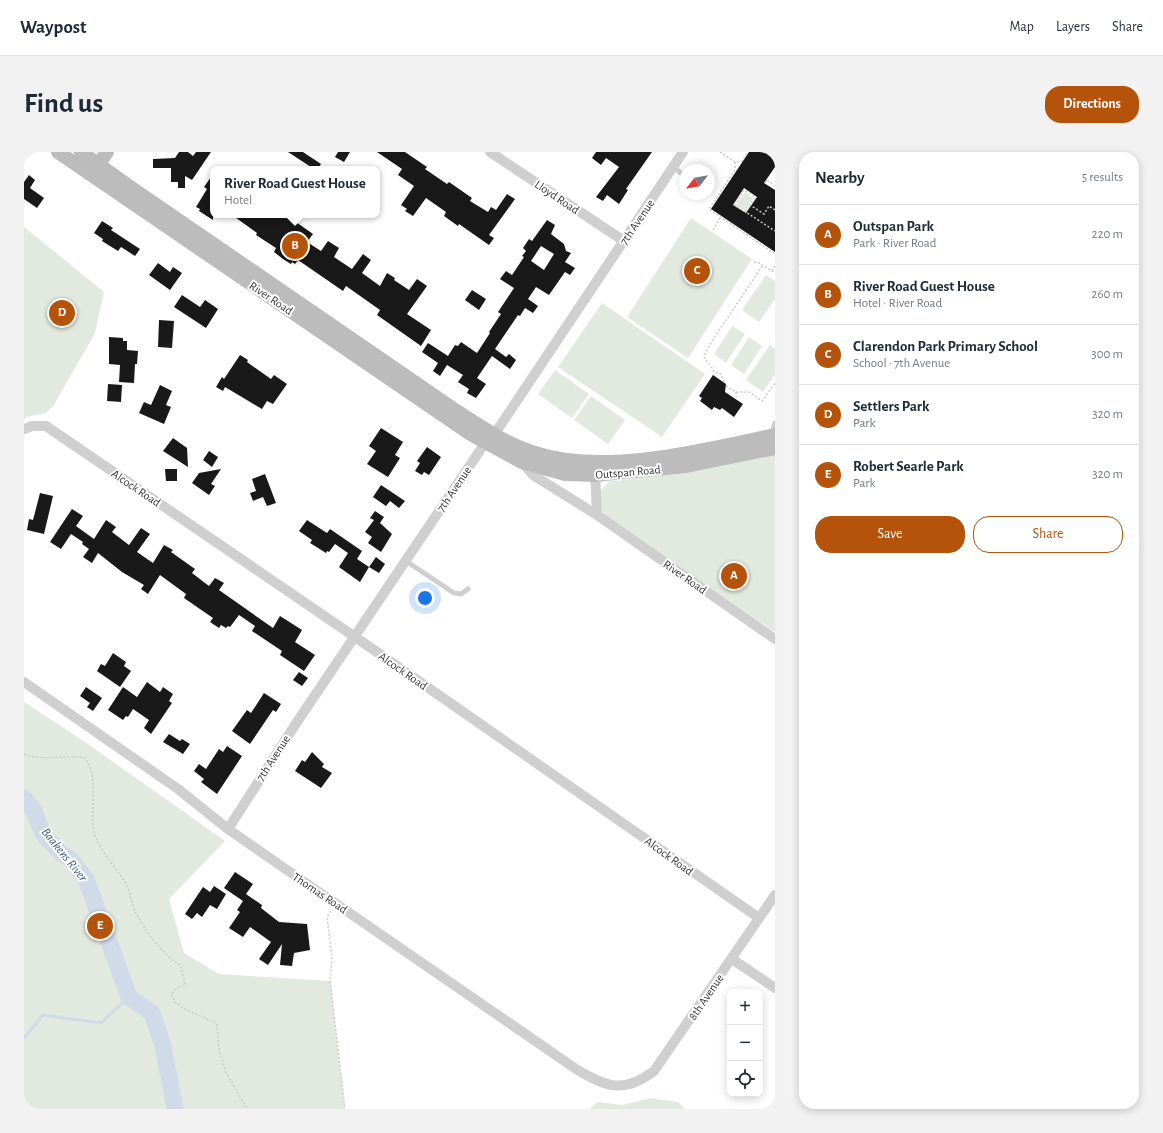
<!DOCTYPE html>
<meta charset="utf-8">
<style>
:root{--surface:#fff;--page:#f2f2f3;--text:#1f2937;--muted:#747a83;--line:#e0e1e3;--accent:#b45309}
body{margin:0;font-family:"Alegreya Sans",sans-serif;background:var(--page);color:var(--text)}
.controls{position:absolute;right:12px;bottom:12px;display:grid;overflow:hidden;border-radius:8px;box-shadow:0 2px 10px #0003}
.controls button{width:36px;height:36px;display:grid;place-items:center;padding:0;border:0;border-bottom:1px solid var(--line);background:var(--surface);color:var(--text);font:20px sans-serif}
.compass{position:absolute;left:655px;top:12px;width:36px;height:36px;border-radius:50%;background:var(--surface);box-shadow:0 2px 10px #0003;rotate:239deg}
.you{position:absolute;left:401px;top:446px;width:14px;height:14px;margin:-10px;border:3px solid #fff;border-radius:50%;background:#1a73e8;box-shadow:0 0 0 6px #1a73e833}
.badge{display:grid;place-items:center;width:26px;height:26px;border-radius:50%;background:var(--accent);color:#fff;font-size:13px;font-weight:700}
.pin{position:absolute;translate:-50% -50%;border:2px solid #fff;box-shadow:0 1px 4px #0006}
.popup{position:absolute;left:186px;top:14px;width:170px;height:52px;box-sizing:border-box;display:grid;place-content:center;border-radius:8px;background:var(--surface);filter:drop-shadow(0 1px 3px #0005);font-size:13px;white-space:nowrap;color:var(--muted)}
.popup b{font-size:15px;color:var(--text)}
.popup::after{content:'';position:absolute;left:50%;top:100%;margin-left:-8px;border:8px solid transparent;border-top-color:var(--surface)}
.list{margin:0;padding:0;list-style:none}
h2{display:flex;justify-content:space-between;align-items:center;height:52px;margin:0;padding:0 16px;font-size:17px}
h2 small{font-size:13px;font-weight:400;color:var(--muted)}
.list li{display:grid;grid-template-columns:26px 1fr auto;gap:12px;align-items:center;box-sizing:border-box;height:60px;padding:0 16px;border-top:1px solid var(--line)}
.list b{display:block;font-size:15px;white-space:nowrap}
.list p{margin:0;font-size:13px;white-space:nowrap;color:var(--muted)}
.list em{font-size:13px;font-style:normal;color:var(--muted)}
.actions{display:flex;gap:8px;padding:12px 16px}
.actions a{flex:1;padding:9px 0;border:1px solid var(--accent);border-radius:16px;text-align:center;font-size:14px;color:var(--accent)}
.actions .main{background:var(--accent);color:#fff}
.icon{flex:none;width:22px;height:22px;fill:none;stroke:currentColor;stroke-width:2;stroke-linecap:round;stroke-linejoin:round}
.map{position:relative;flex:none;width:751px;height:957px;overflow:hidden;border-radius:16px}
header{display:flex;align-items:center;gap:24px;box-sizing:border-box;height:56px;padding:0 20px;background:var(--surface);border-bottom:1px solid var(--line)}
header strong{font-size:19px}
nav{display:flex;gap:22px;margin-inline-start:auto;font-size:14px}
.intro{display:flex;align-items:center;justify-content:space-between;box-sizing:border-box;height:96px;padding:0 24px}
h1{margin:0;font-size:28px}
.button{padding:10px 18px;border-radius:16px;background:var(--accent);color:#fff;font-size:14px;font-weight:700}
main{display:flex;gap:24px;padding:0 24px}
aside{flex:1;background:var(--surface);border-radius:16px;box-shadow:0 2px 10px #0003}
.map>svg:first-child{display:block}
</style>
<header>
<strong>Waypost</strong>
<nav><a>Map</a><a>Layers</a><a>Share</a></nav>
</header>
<div class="intro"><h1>Find us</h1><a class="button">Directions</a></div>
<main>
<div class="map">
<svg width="751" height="957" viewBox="0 0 751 957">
<rect width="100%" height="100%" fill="#fff"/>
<path fill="#e2eadf" d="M721 40 729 46 725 53 741 64 737 69 712 53Z
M667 66 728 107 664 206 603 165Z
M0 75 80 140 71 181 30 253 22 261 3 265 0 268Z
M742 123 751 129V147L735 170 718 158Z
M578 151 681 222 638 285 534 215Z
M708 174 721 182 702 211 690 202Z
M725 185 738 194 720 222 707 213Z
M746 193 751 197V223L739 240 722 228Z
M531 218 565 242 548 266 514 242Z
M567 244 601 268 584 292 550 268Z
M751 302V480L582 365C571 353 573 337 587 329L676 318Z
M0 550 61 590 201 689 145 747 160 801 195 822 306 829 321 957H0Z
M627 946 654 950 661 957H565L574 950 598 953Z"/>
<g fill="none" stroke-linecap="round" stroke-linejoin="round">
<path stroke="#d1dae9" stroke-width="3" d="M0 886 19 863 77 871 105 845"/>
<path stroke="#d1dae9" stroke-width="17" d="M0 646 10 659 19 682 37 701 47 708 62 727 105 845 128 861 139 894 151 957"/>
</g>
<path fill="#191919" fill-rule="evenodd" d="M155 0H164L169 4 172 0H187L168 28 161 24V36H154V30H147V16H129V7L151 6Z
M264 0H279L297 12 294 17H290Z
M314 0H326L320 10 311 5Z
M353 0H381L403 15 401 17 423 32 425 30 448 46 446 49 464 60 467 55 472 58 483 42 491 47 465 83 470 86 465 93 435 72 434 74 420 64 422 60 402 46 389 64 381 59 383 57 377 53 390 34 374 23 378 17Z
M572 0H628L602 37 604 38 595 52 583 43 579 49 572 45 595 15 582 6 577 13 568 6Z
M725 0H751V15L740 31 751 38V100L687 57ZM720 36 733 45 722 61 709 53Z
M189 22V68L175 59 176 57 172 55 183 37 180 35Z
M5 23 11 28 6 36 20 46 13 56 0 47V30Z
M208 63H262L289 82 283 90 297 99 304 89 315 96 310 105 328 117 339 102 347 108 338 121 356 134 363 121 371 126 370 128 385 138 393 127 403 134 383 162 407 178 397 194 353 163 356 158 322 134 319 139 274 108 271 112 268 110 267 112 259 107 250 100 252 96 232 83 233 81Z
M523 68 531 73 527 82 540 92 542 99 547 101 541 110 551 116 546 123 541 120 525 143 512 135 504 147 514 154 509 161 501 156 496 164 494 163 471 197 482 205 485 202 492 208 486 217 468 204 453 226 462 232 452 246 443 241 445 237 434 230 439 223 423 213 416 224 409 219 414 211 398 200 404 191 424 204 431 193 434 194 437 190 453 201 466 181 465 180 477 162 474 160 490 136 476 127 482 119 488 123 500 105 498 104 502 99 499 96 505 87 508 89ZM517 94 530 102 520 118 507 109Z
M78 69 89 76 87 78 116 97 111 104 97 95 94 99 78 89 79 87 70 81Z
M134 111 146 120 149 115 158 121 146 138 125 123Z
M448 138 462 147 455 158 441 148Z
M158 143 176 155 181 148 194 157 182 176 150 155Z
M135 168 150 169 148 196 134 195Z
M85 185 99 186V189H103V198L114 199 113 212H111L110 231 95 230 96 213 85 212Z
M216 203 224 208 223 210 247 227 250 223 263 232 249 252 243 249 238 257 201 235 199 239 192 235 198 225 200 227Z
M689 223 702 232 701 240 719 252 710 265 698 256 696 258 690 255 688 258 676 249 678 246 675 244Z
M84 232 98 233 97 250 83 249Z
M136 233 148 239 142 253 147 255 140 272 115 261 120 250 127 253Z
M357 276 379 290 371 303 376 306 364 325 343 312 352 299 345 294Z
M149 286 163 296 164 315 139 299Z
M403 295 417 305 405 323 400 320 398 323 391 319 396 311 393 309Z
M185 299 194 305 188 315 179 308Z
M141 317H153V329H142Z
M197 317 187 332 191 334 185 343 168 331 175 321Z
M241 322 252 351 243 354 239 345 229 349 226 341 232 339 228 327Z
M357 333 381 349 375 356 366 349 362 354 349 345Z
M16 341 29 344 20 382 3 378 5 367 9 368Z
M48 357 59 364 52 374 70 387 82 368 92 375 88 380 105 393 117 376 126 382 113 400 129 411 140 393 149 398 147 400 171 417 168 421 185 434 191 426 200 431 195 438 249 476 256 464 278 478 271 490 291 503 280 519 256 503 258 499 228 479 231 474 215 463 206 475 204 474 202 476 197 473 195 476 186 470 189 466 160 446 162 442 136 423 124 442 117 437 120 433 98 420 74 401 68 411 59 405 65 397 58 392 59 390 47 382 37 397 26 390Z
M351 359 360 365 356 371 368 382 357 400 344 391 348 385 341 380 350 368 346 366Z
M283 368 303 381 306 377 338 399 333 407 345 415 336 430 315 415 324 401 311 392 305 400 303 399 302 401 286 391 288 388 275 379Z
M352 405 361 412 355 421 345 415Z
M89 501 102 510 100 514 107 519 96 535 73 519 77 512 81 514Z
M275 520 284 526 278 534 269 528Z
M123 530 136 540 139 535 149 542 145 549 148 551 127 582 120 576 125 568 109 557 104 565 102 564 99 568 84 558 99 535 113 545Z
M62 535 78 546 69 559 63 555 66 551 56 544Z
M240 541 257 552 252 560 249 558 226 592 208 579 223 558 227 561Z
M145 582 156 589 158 587 166 592 159 602 139 590Z
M203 594 218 604 193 642 177 630 180 627 170 619 175 612 182 617 195 597 199 600Z
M288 600 300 612 298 615 308 621 297 636 271 619 278 608 281 610Z
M211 720 229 732 222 742 238 753 237 756 255 770 283 772 286 798 270 801 268 814 256 813 258 792 244 813 235 807 247 790 226 775 219 785 205 776 216 760 213 758 219 749 200 736Z
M190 734 202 742 193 757 186 753 178 765 173 761 168 767 161 762 179 735 186 740Z"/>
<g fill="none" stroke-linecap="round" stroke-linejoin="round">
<path stroke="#c9c9c9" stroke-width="1.5" stroke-dasharray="2 2" stroke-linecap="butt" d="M696 0 711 10 718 9 724 0
M711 10V18L685 57 751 102
M741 31 743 28 751 34
M751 58 745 54 740 62 726 53 731 45 720 38 711 53 751 79
M689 78 696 66
M730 110 735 111 751 121
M748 119 751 114
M700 230 697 222 690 220C688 214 680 207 680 204L688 189 739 113
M702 234 712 240H725L738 249 751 231
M712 240V245
M0 602C19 610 41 602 61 606 76 626 65 657 70 680 73 695 94 718 102 732 107 741 107 752 112 761 123 781 138 802 157 814L161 832 153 836 147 842 151 850 159 856 193 872 195 897 202 920 223 957
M307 759 303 765 308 806 306 829 321 957"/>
<path stroke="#cfcfcf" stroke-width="5" d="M649 15 661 24
M748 281 751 271
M382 409 430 441 437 442 444 437"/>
<path stroke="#cfcfcf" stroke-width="10" d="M466 0 600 89
M0 277 8 274H22L350 498 735 766
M498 310 509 323 573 363 751 487
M571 317 573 363
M0 530 154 637 204 677 250 709 552 917C582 935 600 942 630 919L751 743
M204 677 273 570 461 291 470 283 659 0
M708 807 751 836"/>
<path stroke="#bcbcbc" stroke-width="14" d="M34 0 445 281 498 310 541 322 571 323 662 314 751 296
M57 0 106 35 431 258C457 275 482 292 511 301 580 324 681 298 751 283
M70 19 83 0"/>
</g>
<g text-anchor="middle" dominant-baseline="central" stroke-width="4" stroke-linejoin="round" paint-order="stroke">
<g font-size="12" fill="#323232" stroke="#fff">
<text transform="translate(533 45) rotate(34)">Lloyd Road</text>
<text transform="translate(613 70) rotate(-56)">7th Avenue</text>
<text transform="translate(247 146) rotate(34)">River Road</text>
<text transform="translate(604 320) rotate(-5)">Outspan Road</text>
<text transform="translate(112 336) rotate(34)">Alcock Road</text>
<text transform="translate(430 337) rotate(-56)">7th Avenue</text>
<text transform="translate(661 425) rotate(35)">River Road</text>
<text transform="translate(379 519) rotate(35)">Alcock Road</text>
<text transform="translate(249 606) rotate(-57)">7th Avenue</text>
<text transform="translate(645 704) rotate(36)">Alcock Road</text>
<text transform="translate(296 741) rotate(34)">Thomas Road</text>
<text transform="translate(682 845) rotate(-56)">8th Avenue</text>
</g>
<g font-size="13" font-style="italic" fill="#49608b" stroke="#fff">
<text transform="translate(40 703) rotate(51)">Baakens River</text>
</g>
</g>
</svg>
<div class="controls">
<button>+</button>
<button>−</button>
<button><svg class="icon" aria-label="locate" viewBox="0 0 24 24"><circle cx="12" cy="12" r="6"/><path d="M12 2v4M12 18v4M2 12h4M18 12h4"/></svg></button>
</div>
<svg class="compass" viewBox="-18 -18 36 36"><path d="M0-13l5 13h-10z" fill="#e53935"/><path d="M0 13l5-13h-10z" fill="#747a83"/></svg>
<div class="you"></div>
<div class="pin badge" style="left:710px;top:424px">A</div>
<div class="pin badge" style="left:271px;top:94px">B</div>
<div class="popup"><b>River Road Guest House</b>Hotel</div>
<div class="pin badge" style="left:673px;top:119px">C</div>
<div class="pin badge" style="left:38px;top:161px">D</div>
<div class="pin badge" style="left:76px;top:774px">E</div>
</div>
<aside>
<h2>Nearby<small>5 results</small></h2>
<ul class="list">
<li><span class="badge">A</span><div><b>Outspan Park</b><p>Park · River Road</p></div><em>220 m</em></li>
<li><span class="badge">B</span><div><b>River Road Guest House</b><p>Hotel · River Road</p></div><em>260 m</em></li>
<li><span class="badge">C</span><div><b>Clarendon Park Primary School</b><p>School · 7th Avenue</p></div><em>300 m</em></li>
<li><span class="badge">D</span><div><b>Settlers Park</b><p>Park</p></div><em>320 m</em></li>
<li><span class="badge">E</span><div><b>Robert Searle Park</b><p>Park</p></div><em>320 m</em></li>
</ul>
<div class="actions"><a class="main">Save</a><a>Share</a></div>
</aside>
</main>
